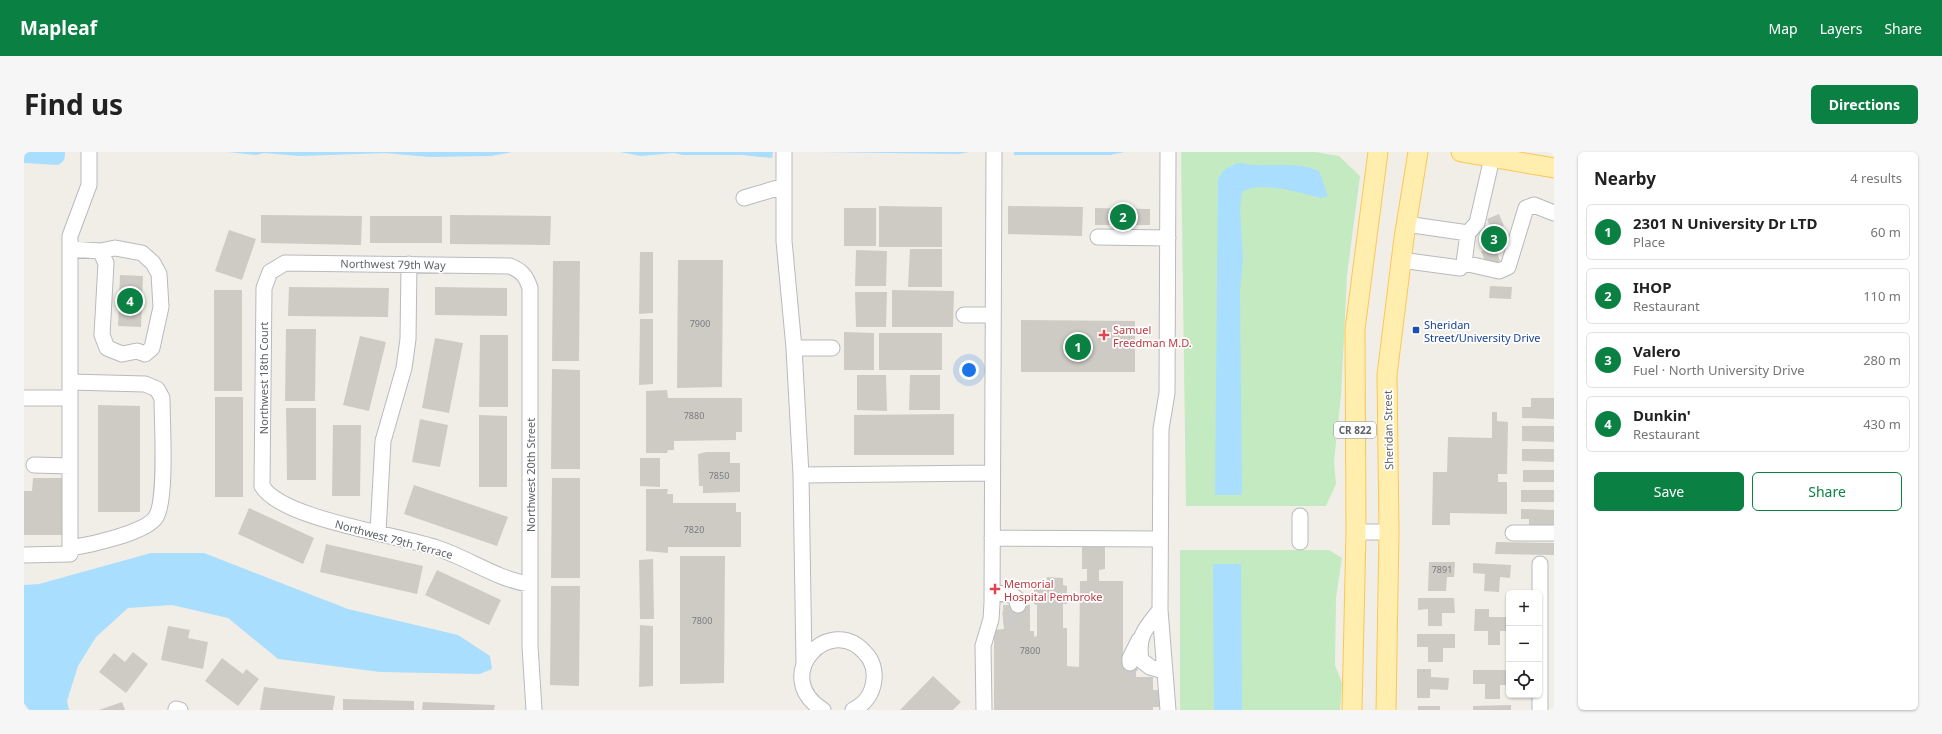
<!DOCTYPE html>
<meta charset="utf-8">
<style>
:root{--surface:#fff;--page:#f6f6f6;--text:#222;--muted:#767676;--line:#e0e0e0;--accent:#0b8043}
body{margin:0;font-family:"Noto Sans",sans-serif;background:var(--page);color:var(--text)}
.controls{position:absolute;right:12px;bottom:12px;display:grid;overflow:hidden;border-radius:6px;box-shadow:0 1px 3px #0004}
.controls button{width:36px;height:36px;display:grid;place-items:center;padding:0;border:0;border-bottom:1px solid var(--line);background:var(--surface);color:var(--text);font:20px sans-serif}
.you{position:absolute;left:945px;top:218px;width:14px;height:14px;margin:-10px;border:3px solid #fff;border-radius:50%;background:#1a73e8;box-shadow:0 0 0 6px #1a73e833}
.badge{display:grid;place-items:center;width:26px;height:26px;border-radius:50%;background:var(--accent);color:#fff;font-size:13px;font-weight:700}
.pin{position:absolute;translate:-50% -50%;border:2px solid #fff;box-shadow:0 1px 4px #0006}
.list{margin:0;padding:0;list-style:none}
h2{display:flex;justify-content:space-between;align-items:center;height:52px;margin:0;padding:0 16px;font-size:17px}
h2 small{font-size:13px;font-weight:400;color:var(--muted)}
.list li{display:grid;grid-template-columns:26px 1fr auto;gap:12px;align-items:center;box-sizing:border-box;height:56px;margin:0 8px 8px;padding:0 8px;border:1px solid var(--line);border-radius:6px}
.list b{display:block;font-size:15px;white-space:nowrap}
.list p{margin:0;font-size:13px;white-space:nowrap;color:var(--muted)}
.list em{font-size:13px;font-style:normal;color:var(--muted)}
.actions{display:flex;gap:8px;padding:12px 16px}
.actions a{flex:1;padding:9px 0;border:1px solid var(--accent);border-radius:6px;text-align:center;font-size:14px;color:var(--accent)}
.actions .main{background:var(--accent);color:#fff}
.icon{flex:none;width:22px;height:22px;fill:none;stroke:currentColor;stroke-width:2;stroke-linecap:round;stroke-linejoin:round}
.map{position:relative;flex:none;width:1530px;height:558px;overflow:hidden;border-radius:6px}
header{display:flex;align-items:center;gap:24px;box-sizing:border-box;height:56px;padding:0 20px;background:var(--accent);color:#fff}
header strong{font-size:19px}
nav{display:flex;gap:22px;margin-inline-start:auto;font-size:14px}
.intro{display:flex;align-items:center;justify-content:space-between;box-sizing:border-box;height:96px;padding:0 24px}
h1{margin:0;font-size:28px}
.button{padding:10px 18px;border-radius:6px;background:var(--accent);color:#fff;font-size:14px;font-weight:700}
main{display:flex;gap:24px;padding:0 24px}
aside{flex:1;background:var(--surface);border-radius:6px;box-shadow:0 1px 3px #0004}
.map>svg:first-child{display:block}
</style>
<header>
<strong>Mapleaf</strong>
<nav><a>Map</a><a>Layers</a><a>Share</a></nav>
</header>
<div class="intro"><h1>Find us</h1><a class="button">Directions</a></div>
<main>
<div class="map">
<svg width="1530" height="558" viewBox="0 0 1530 558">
<rect width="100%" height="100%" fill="#f1eee7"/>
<path fill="#c3eac1" d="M1157 0H1291L1315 4 1336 24 1323 123 1317 244 1310 309 1312 332 1302 354H1162Z
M1156 398H1305L1318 406 1312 446 1311 513 1318 531 1316 558H1156Z"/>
<path fill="#a9deff" d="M0 0H41C41 7 40 11 33 13L0 11Z
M204 0H488L467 4 405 5 361 1 276 4 240 1 232 3Z
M596 0H749L748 6 718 3H659L650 1 617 4Z
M795 0H945L934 2Z
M990 0H1101L1086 3H990Z
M1213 11C1220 11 1225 13 1232 13 1254 14 1274 10 1295 19L1304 44 1297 46C1276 41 1238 28 1218 40L1216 57 1219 107 1216 139 1218 343H1191L1194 27 1200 18Z
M127 401H180L324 457 434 483 466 504 468 517 456 522 356 520 254 507 204 466 148 453 104 456 72 485 54 514 43 549 45 558H5L0 551V433L15 432Z
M1189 412H1217L1218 558H1190Z"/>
<path fill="#cecbc5" d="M855 54 918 55V95H855Z
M984 54 1059 55 1058 84 984 82Z
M820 56H852V94H820Z
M1071 56 1126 57V73H1071Z
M1475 62 1480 74 1475 76 1481 91 1471 95 1476 109 1463 114 1457 99 1464 97 1458 83 1468 79 1463 67Z
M237 63 338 64 337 93 237 91Z
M426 63 527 64 526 93 426 92Z
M346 64H418V91H346Z
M205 78 232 87 218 128 191 119Z
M886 97H918V135H884Z
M832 98 863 99 862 134H831Z
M616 100H629V161L615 162Z
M654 108H699L698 235 653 236Z
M529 109H556L555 209H528Z
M96 123 119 124 117 175 94 174Z
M1466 134 1488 135 1487 147 1465 146Z
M265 135 365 136 364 165 264 164Z
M411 135 483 136V164L411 163Z
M190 138H218V239H190Z
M868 138 930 139 929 175H868Z
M831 140H863L862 175H832Z
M616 167H629V232L615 233Z
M997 168 1111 169V220H997Z
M262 177H292L291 249H261Z
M820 180 850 181V218H820Z
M855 181H918V218H855Z
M456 183H484V255H455Z
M336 184 362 190 345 259 319 253Z
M411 186 439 191 425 261 398 256Z
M528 217 556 218V317H527Z
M833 223H862L863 259 833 258Z
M886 223H916V258H885Z
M643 238 644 246H718V280H712V288L650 289V298H644L643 301H622V239Z
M191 245H219V345H191Z
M1507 246H1530V267L1498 266V255H1507Z
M74 253 116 254V360H74Z
M262 256H292V328H263Z
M1468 260H1473V269L1484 270 1483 322H1474V330H1483V362L1426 361V373H1408L1409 320H1423L1424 285 1468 286Z
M930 262V303H830V263Z
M455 263 483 264V335H455Z
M396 267 424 273 416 315 388 310Z
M309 273H337L336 344H308Z
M1498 274H1530V290L1498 289Z
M1498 297H1530V310L1498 309Z
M682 300H706V311H716V340L679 341V334H675L674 302Z
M616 306H636V335L616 334Z
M1499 318H1530V330H1499Z
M9 326H38V383H0V339H8Z
M528 326H556V426H527Z
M390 333 484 365 473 394 380 362Z
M622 337H644L643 342H649V351H712V360H717V395H644V401L622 399Z
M1497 338H1530V350H1497Z
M225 356 290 386 279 412 214 382Z
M1497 357 1530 358V376L1505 375V367H1497Z
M1472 390 1530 391V403L1471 402Z
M302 392 399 414 393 442 296 420Z
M1058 394H1081V417L1075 418V429H1099V511H1112V525H1129V538H1137V555H1129V558H970V478L980 477 979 453H1006V479H1010V485L1013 484V453L1010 452V434H1023V425L1039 426V433L1043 434V452H1039V476H1043V514L1055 515 1056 429H1063V417H1058Z
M656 404H701L700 531 656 532Z
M629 407 630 467H616L615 408Z
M1405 410H1431L1430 425H1423L1422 439H1404Z
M1449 411 1487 413 1486 426 1476 425 1475 440 1460 439 1461 422 1449 421Z
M413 418 477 448 465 473 401 443Z
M527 434H556L555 534 526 533Z
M1394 446H1430L1431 461H1418V474H1404V457L1394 458Z
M1451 457H1465V465H1485V479H1476V493H1464V479H1450Z
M616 473 629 474V534L615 535Z
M144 474 166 478 164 486 184 490 179 517 137 508Z
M1393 482H1431V496H1419V510H1404V495H1393Z
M109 500 124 512 102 541 75 520 90 501 101 510Z
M198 506 219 522 222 517 235 527 214 554 181 529Z
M1393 517H1407V525L1425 526 1424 538 1406 537V546H1393Z
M1449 518H1485V533H1476V547H1461V532H1449Z
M909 524 937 550 929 558H876Z
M240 535 311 544 309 558H236Z
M319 547 390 549V558H319Z
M98 550 101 558H75Z
M399 550 471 553 470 558H398Z
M1487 553V558H1449V554Z
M1394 554H1416V558H1394Z"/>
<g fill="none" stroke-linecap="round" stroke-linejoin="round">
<path stroke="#cccbc7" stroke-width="15" stroke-dasharray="15 8" stroke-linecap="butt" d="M979 467C990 466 992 463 994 453
M1106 511V519H1112"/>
<defs>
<path id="minor" d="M760 0V89L770 196 777 323 780 512
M720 46 760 34
M1382 72 1444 81 1453 71 1468 6
M1074 85 1144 86
M46 97 76 99 91 96 118 101 129 111 135 122 137 155 128 196 121 202 113 199 98 202 83 196 78 183 82 111 76 99
M1377 108 1436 116 1440 111 1444 81
M1440 111 1475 119 1484 115 1502 56 1510 53 1530 61
M940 163H969
M770 196H808
M46 230 121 232 133 237 138 246C138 271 143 347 132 365 122 381 65 393 47 396
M0 246H46
M10 313 46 314
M777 323 968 321
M354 380 359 289 380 216 384 187 385 112
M1332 380H1365
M1489 381H1530
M968 386 1136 387
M1276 390V364
M0 403 46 402V84L65 33V0
M506 432C474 428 444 406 413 396 375 383 257 367 238 334L240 136 246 120 261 111 486 114C498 119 502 124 506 136V494L510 558
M968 441 985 442 992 446 994 453
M1136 458C1122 476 1113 483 1117 508L1126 515 1140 519
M1106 511V506L1115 488
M152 557 156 558
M799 558C745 524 807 459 842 502 848 508 851 518 850 527 849 541 841 552 829 558
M960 558 959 494 967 467 968 451 970 0
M1144 558 1136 458 1137 277 1143 241 1144 0
M1516 558V412"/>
<path id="major" d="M1437 0 1530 16
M1328 558 1332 380 1331 177 1354 0
M1362 558 1365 380 1363 223 1380 86 1394 0"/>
</defs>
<use href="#minor" stroke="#b7babe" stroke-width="17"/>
<use href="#major" stroke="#fec653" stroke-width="21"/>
<use href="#minor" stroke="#fff" stroke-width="15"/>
<use href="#major" stroke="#ffeeae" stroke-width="19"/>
</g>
<rect fill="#1a4fb4" stroke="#fff" stroke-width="1.5" x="1388" y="174" width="8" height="8" rx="2"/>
<g fill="#e0444e" stroke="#fff" stroke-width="1.5">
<path d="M1078 177h4v4h4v4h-4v4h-4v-4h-4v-4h4z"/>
<path d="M969 431h4v4h4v4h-4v4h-4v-4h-4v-4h4z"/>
</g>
<g text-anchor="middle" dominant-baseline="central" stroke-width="3.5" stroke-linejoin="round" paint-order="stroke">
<g font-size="9" fill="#7a7d7f">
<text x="676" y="171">7900</text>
<text x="670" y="263">7880</text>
<text x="695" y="323">7850</text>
<text x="670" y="377">7820</text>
<text x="1418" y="417">7891</text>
<text x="678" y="468">7800</text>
<text x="1006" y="498">7800</text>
</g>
<rect fill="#fff" stroke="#8e9295" stroke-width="1" x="1310" y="270" width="42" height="16" rx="3"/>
<g font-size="10" font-weight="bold" fill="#5e6368">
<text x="1331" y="278">CR 822</text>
</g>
<g font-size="11" fill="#5e6368" stroke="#fff">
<text transform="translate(369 112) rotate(1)">Northwest 79th Way</text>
<text transform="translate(239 226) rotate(-90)">Northwest 18th Court</text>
<text transform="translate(1364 278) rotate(-91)">Sheridan Street</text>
<text transform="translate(506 323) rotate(-90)">Northwest 20th Street</text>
<text transform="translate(370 387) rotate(15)">Northwest 79th Terrace</text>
</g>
<g font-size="11" fill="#164399" stroke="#fff" text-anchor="start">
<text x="1400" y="172">Sheridan<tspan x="1400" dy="13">Street/University Drive</tspan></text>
</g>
<g font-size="11" fill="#be3a42" stroke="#fff" text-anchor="start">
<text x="1089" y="177">Samuel<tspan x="1089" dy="13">Freedman M.D.</tspan></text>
<text x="980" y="431">Memorial<tspan x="980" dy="13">Hospital Pembroke</tspan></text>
</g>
</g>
</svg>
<div class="controls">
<button>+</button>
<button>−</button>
<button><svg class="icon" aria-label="locate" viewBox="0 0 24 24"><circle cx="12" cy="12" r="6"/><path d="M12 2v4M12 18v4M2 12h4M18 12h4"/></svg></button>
</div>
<div class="you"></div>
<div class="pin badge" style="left:1054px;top:195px">1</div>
<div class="pin badge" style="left:1099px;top:65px">2</div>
<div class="pin badge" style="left:1470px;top:87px">3</div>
<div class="pin badge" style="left:106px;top:149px">4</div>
</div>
<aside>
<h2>Nearby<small>4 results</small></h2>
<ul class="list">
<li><span class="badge">1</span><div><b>2301 N University Dr LTD</b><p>Place</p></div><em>60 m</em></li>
<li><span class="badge">2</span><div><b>IHOP</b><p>Restaurant</p></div><em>110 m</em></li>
<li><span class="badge">3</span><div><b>Valero</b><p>Fuel · North University Drive</p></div><em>280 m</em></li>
<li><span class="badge">4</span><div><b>Dunkin'</b><p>Restaurant</p></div><em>430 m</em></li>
</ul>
<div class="actions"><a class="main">Save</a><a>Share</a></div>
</aside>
</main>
